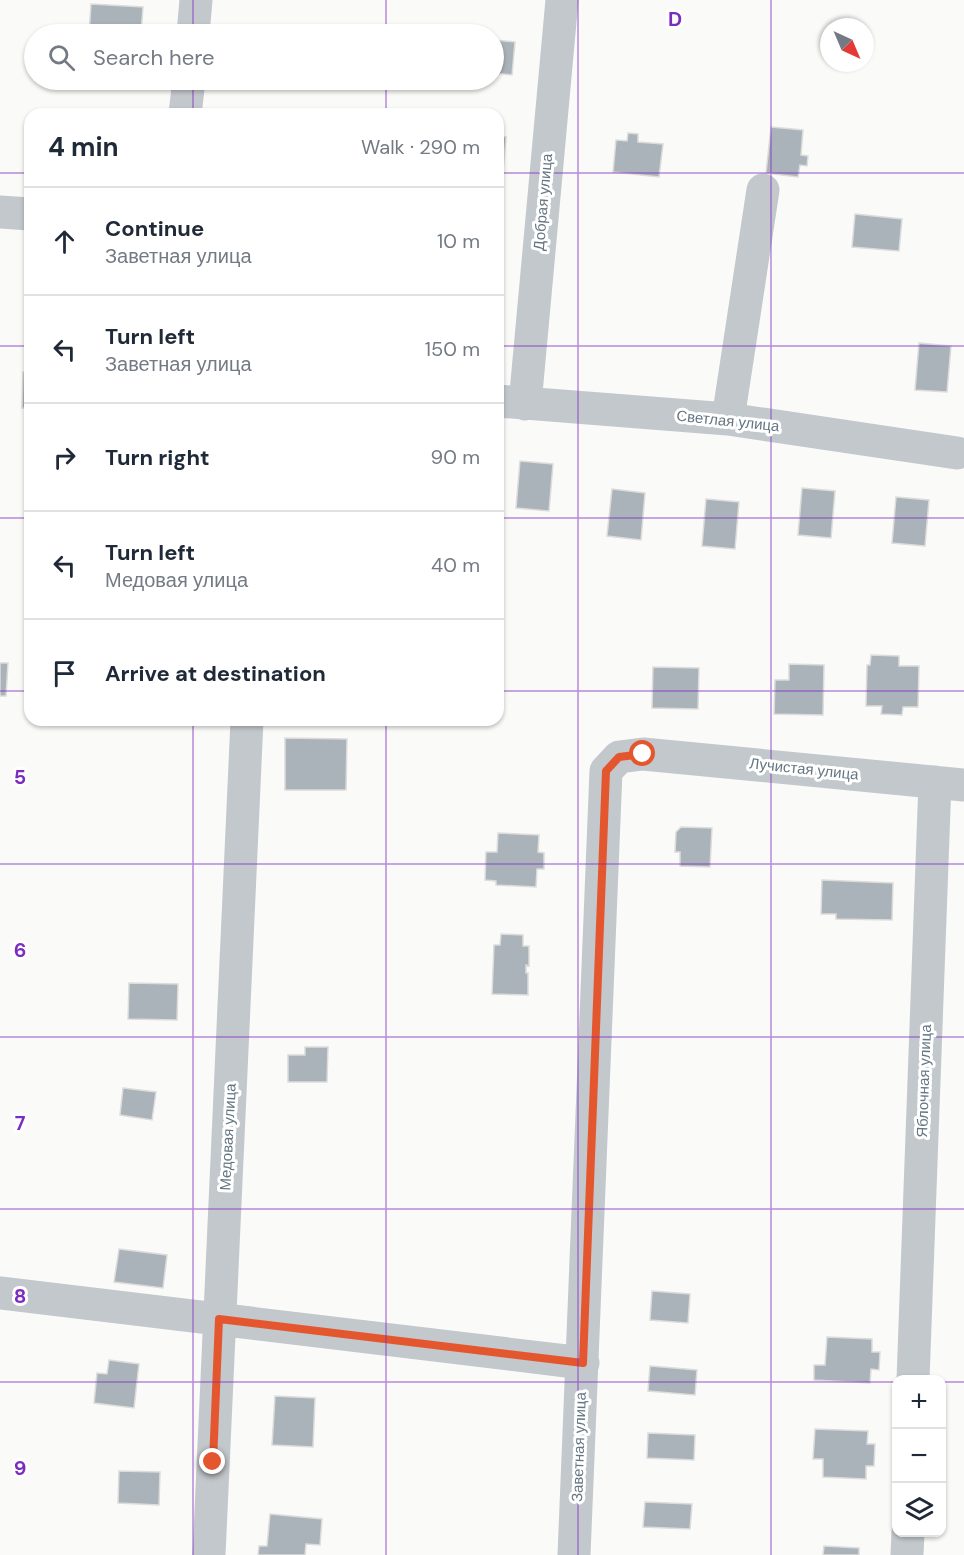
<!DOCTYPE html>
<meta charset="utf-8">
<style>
:root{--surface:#fff;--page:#f6f6f7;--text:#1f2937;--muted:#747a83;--line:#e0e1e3}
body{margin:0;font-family:"DM Sans",sans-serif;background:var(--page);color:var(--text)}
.controls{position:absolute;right:18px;bottom:18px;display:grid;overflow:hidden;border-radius:12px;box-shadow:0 2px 4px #0004}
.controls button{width:54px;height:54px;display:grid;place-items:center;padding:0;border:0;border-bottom:2px solid var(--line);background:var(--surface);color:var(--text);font:30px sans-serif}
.compass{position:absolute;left:820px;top:18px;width:54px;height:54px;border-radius:50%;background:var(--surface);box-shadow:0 2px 4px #0004;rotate:136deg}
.stop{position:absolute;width:18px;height:18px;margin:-14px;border:4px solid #e4572e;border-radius:50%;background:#fff}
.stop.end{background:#e4572e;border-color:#fff;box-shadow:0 2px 6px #0008}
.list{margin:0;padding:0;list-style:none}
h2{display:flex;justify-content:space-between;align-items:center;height:78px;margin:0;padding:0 24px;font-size:26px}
h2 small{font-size:20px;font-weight:400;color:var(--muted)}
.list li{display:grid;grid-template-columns:39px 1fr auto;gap:18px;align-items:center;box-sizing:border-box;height:108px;padding:0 24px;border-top:2px solid var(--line)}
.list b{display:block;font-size:22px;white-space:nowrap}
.list p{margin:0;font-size:20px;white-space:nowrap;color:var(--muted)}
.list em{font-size:20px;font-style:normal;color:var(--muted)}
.icon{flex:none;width:33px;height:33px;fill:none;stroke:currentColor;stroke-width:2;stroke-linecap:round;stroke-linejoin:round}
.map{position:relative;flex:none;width:964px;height:1555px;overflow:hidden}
.search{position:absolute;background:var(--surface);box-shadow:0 2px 4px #0004;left:24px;top:24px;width:480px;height:66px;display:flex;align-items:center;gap:15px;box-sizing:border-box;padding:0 21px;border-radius:33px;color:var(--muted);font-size:22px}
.panel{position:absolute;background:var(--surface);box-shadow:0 2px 4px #0004;left:24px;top:108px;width:480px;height:618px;border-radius:18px}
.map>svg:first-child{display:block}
</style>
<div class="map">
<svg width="964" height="1555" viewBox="0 0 964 1555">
<rect width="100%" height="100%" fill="#fafaf8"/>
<path fill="#aab3b9" stroke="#dcdcda" stroke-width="1.5" d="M91 4 143 7 141 34H89Z
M494 40 515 42 512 75 494 73Z
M771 127 803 130 801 155 808 156 807 166 800 165 798 177 766 173Z
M628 133 638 134V142L663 144 659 177 613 172 616 140 627 141Z
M498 136 506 137 503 170H498Z
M855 214 902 219 899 251 852 247Z
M919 343 951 346 947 392 915 390Z
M23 372 30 373V408H22Z
M520 461 553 464 549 511 516 508Z
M802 488 835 491 831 538 798 535Z
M612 489 645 493 641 540 607 536Z
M896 497 929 500 925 546 892 543Z
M706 499 739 502 735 549 702 546Z
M871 655 899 656V666H919L918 707H903L902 715 881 714 882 706H866L867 665H870Z
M0 663H8L6 696H0Z
M789 664 824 665 823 715 774 714 775 680H789Z
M653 667 699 668 698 709 652 708Z
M285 738 347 739 346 790H285Z
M681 827 712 828 710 867 680 866V852H675L676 832Z
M498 833 539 835 538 852 544 853V869H537L536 887 496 885V881L485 880 486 852H497Z
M822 880 893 883 892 920 836 919V914H821Z
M501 934 523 935V946H529V966L526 965V973H528V995L492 994 494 945H500Z
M129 983 178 984 177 1020 128 1019Z
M305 1047H328L327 1082H288V1055H305Z
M123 1088 156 1092 152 1120 120 1115Z
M119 1249 167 1255 163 1288 114 1282Z
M652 1291 690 1294 688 1323 650 1320Z
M827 1337 872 1339V1352H880L879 1370 871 1369 870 1383 814 1380V1365H825Z
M109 1360 139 1364 134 1408 94 1403 97 1373 107 1374Z
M650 1366 697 1370 695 1395 648 1391Z
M275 1396 315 1398 313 1447 272 1445Z
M815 1429 868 1431 867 1444H875L874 1466H866V1479L823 1477V1459H813Z
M648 1433 695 1435 694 1460 647 1458Z
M119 1471 160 1472 159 1505 118 1503Z
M645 1502 692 1504 690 1529 643 1527Z
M270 1514 322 1519 320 1545 306 1544 305 1555H258L259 1546H267Z
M824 1546 859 1548V1555H823Z"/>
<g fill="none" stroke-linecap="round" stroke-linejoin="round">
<path stroke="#c3c8cc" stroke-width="33" d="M193 34 196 0
M185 114 189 80
M0 212 30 214
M498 401 728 419 957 453
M525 404 562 0
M728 419 763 190
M0 1293 583 1363
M913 1380 935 782
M209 1555 247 720
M574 1555 606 771 619 757 643 754 964 785
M907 1555 908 1532"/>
</g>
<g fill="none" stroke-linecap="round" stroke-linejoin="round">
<path stroke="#e4572e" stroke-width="8" d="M213 1462 219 1319 583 1363 606 771 619 757 643 754"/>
</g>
<path fill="none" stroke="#7b2cbf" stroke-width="1.5" stroke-opacity="0.55" d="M193 0V34M386 0V34M578 0V1555M771 0V1555M193 80V114M386 80V114M0 173H30M498 173H964M0 346H30M498 346H964M0 518H30M498 518H964M0 691H30M498 691H964M193 720V1555M386 720V1555M0 864H964M0 1037H964M0 1209H964M0 1382H896M942 1382H964"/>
<g text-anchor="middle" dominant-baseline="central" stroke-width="6" stroke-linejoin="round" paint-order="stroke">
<g font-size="15" fill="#657683" stroke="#fff">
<text transform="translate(543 202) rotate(-85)">Добрая улица</text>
<text transform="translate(728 421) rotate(6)">Светлая улица</text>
<text transform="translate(804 769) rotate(6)">Лучистая улица</text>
<text transform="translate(924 1081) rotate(-88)">Яблочная улица</text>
<text transform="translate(228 1137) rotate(-87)">Медовая улица</text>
<text transform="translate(579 1447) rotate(-88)">Заветная улица</text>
</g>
</g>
<g font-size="20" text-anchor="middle" font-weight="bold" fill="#7b2cbf" stroke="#fff" stroke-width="6" stroke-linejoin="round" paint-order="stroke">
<text x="675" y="26">D</text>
<text x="20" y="784">5</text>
<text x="20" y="957">6</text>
<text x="20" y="1130">7</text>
<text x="20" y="1303">8</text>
<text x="20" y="1475">9</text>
</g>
</svg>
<div class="controls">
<button>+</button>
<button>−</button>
<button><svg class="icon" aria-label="layers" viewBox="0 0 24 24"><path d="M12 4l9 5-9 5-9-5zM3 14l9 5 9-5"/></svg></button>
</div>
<svg class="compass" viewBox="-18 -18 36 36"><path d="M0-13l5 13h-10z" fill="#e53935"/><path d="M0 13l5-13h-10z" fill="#747a83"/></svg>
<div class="stop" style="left:643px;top:754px"></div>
<div class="stop end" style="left:213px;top:1462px"></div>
<div class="search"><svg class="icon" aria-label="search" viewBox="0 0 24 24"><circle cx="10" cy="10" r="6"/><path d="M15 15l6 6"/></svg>Search here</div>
<section class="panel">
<h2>4 min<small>Walk · 290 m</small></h2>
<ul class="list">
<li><svg class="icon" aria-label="ahead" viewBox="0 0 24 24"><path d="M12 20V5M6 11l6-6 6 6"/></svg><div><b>Continue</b><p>Заветная улица</p></div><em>10 m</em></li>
<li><svg class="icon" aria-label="left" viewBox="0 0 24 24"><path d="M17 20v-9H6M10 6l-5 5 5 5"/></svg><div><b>Turn left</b><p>Заветная улица</p></div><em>150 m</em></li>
<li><svg class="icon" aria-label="right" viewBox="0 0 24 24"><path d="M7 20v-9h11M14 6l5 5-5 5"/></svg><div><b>Turn right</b></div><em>90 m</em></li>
<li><svg class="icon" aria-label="left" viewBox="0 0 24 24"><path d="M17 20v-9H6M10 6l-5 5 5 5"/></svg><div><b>Turn left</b><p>Медовая улица</p></div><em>40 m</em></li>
<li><svg class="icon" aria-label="arrive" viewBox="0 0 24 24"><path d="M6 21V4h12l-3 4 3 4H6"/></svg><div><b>Arrive at destination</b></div></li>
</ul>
</section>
</div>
